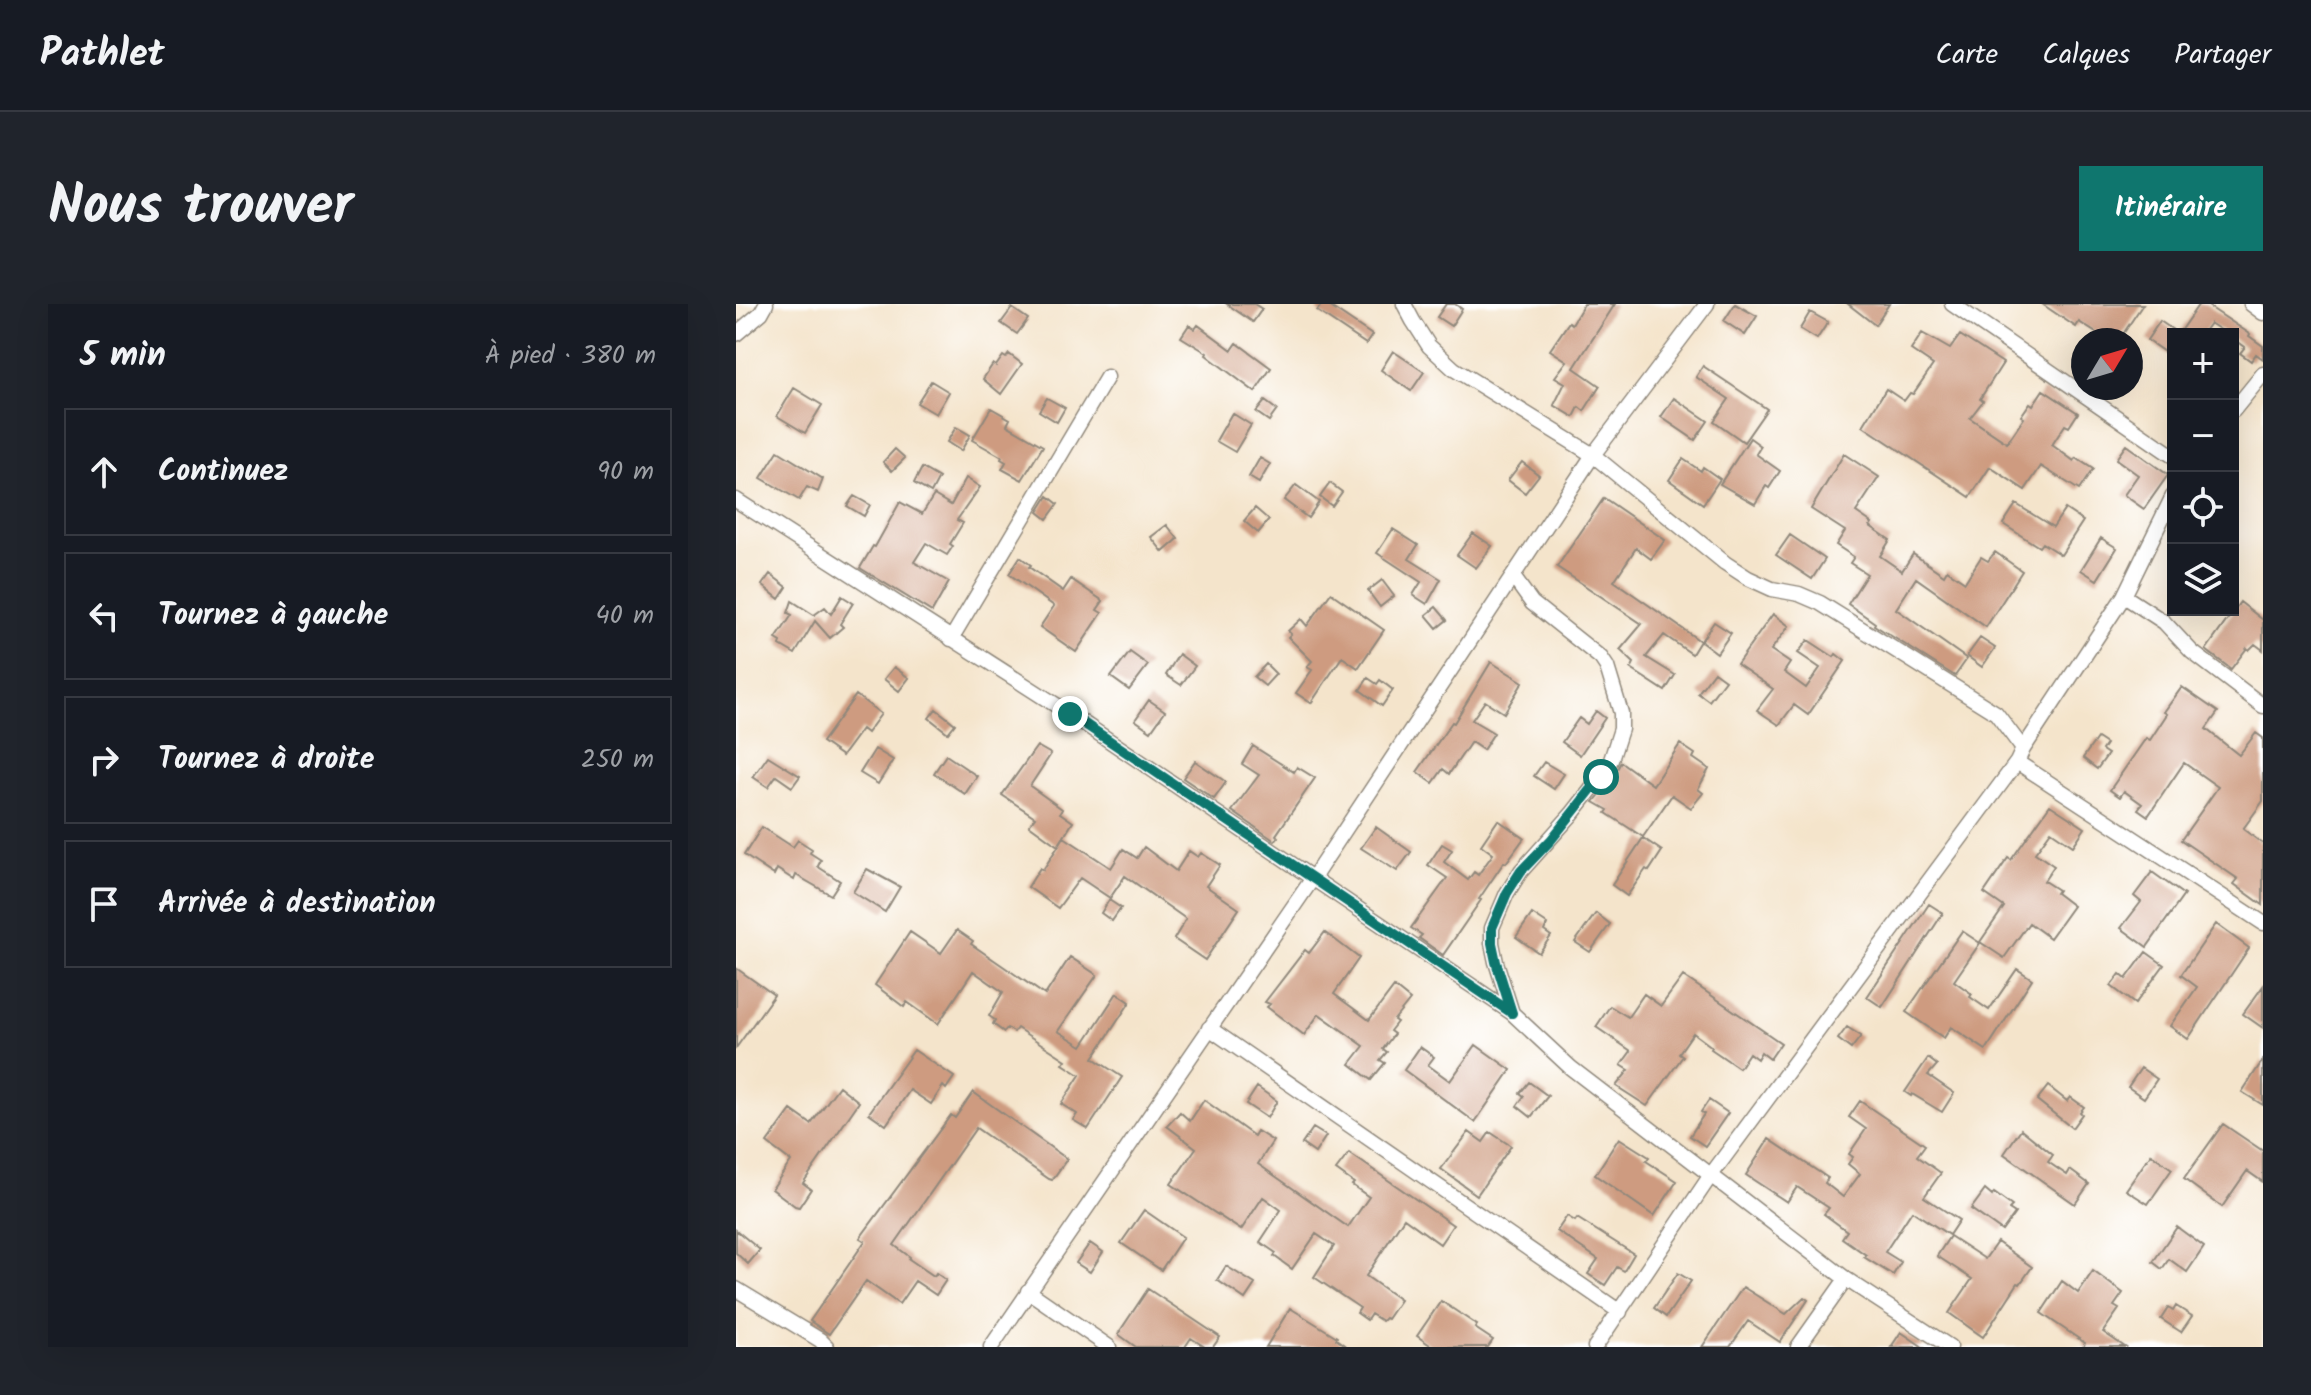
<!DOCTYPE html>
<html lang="fr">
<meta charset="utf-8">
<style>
:root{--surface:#171b24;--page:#20242c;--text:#f1f3f6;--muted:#9ea1a6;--line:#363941;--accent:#0f766e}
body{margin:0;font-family:Kalam,sans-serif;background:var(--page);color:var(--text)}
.controls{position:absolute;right:24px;top:24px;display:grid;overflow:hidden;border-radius:0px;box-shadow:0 8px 32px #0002}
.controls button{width:72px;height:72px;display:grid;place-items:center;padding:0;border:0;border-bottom:2px solid var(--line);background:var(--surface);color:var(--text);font:40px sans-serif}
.compass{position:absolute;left:1335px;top:24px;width:72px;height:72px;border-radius:50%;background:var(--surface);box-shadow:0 8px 32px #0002;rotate:52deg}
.stop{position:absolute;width:24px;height:24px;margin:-18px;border:6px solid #0f766e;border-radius:50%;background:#fff}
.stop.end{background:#0f766e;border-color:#fff;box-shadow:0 2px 8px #0008}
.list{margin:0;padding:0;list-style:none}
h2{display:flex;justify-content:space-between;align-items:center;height:104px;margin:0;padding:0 32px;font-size:34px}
h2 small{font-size:26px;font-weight:400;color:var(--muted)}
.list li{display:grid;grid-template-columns:52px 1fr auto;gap:24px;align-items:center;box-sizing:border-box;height:128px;margin:0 16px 16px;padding:0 16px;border:2px solid var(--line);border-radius:0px}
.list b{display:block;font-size:30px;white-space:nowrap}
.list em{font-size:26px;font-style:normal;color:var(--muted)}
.icon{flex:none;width:44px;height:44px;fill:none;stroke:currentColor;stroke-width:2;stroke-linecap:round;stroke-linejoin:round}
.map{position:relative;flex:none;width:1527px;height:1043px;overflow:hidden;border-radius:0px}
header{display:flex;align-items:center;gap:48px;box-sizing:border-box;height:112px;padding:0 40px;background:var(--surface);border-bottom:2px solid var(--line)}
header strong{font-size:38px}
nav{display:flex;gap:44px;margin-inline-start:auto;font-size:28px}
.intro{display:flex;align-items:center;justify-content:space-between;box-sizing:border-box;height:192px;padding:0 48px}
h1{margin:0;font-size:56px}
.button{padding:20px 36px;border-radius:0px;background:var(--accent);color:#fff;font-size:28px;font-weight:700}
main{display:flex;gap:48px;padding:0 48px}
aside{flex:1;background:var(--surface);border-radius:0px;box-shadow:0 8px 32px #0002}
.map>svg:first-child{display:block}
</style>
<header>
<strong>Pathlet</strong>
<nav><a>Carte</a><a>Calques</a><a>Partager</a></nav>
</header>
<div class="intro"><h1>Nous trouver</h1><a class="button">Itinéraire</a></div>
<main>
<aside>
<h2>5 min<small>À pied · 380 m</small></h2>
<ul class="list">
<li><svg class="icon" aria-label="ahead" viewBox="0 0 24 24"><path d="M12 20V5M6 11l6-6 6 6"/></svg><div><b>Continuez</b></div><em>90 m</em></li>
<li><svg class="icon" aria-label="left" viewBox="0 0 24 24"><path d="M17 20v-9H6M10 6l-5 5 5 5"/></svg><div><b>Tournez à gauche</b></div><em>40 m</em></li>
<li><svg class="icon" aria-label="right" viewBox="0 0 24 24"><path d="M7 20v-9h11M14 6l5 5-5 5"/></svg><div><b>Tournez à droite</b></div><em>250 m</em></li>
<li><svg class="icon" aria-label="arrive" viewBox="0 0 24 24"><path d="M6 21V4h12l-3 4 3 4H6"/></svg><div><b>Arrivée à destination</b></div></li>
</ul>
</aside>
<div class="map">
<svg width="1527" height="1043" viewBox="0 0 1527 1043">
<rect width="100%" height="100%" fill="#fff"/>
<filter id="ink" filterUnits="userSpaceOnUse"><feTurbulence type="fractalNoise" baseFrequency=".0125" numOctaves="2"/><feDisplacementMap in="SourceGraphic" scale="16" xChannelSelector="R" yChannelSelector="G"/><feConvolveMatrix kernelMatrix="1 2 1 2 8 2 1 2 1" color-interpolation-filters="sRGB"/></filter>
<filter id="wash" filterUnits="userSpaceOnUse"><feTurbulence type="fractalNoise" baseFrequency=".006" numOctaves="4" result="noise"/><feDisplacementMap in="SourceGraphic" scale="32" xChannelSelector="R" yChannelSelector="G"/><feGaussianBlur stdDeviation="1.8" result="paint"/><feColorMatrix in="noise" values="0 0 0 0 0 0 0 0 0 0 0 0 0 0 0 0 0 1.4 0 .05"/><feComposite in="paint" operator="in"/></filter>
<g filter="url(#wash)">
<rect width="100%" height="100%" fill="#f4e4cb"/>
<g id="blocks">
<path fill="#ce9b80" d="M491 0H518L526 5 517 18Z
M586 0H590L636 31 630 40 581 7Z
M710 0H719L726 5 715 22 701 13Z
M848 0H879L838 64 864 82 848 107 843 103 838 113 818 101 829 79 819 73 831 57 814 46 833 18 836 20Z
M999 0 1021 12 1009 31 988 17Z
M1112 0H1153L1139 21Z
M1306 0H1407L1383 36H1371L1343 18 1340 23Z
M1463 0H1469L1514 30 1513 32 1527 42V55L1520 50 1515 57 1504 49 1509 43 1497 34V30H1491L1474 19 1466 30H1442Z
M276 4 292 15 281 30 265 19Z
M1074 8 1092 18 1081 35 1064 25Z
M1424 17 1437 26V54L1411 36Z
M453 21 459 25 462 21 496 46 501 39 535 64 519 88 470 51 471 49 445 33Z
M1186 29 1214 45 1224 31 1267 59 1244 95 1247 97 1234 114 1271 139 1288 114 1285 112 1294 99 1297 101 1307 86 1342 109 1333 123 1329 121 1316 141 1338 157 1340 154 1357 165 1343 186 1305 162 1289 186 1254 163 1234 193 1127 122 1150 85 1168 97 1174 89 1177 90 1197 61 1175 46Z
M657 47 688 68 675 87 645 66Z
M273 50 286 60 265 90 247 75 257 60 260 62 267 52 270 54Z
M967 62 1031 105 1008 138 978 117 993 95 960 73Z
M195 77 213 88 200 110 181 99Z
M58 84 86 101 69 129 41 112Z
M311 94 329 104 321 118 303 107Z
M938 94 972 117 959 136 925 113Z
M529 97 541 106 533 117 520 108Z
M255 104 274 115 271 121 307 142 286 176 266 165 270 158 265 155 266 153 236 136Z
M496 109 515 121 499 148 480 137Z
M220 123 234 131 225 147 211 138Z
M1014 134 1025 142 1020 150 1044 167 1033 184 1030 182 1019 200 984 180Z
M1390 141 1432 171 1408 205 1388 191 1402 171 1380 155Z
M159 145 169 154 156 167 147 158Z
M42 147 87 175 82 188 71 183 63 196 25 174Z
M1108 150 1143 173 1120 208 1136 219 1134 222 1154 236 1144 252 1166 267 1177 250 1208 271 1211 266 1229 278 1245 253 1252 257 1259 248 1286 267 1250 323 1180 274 1160 305 1231 355 1219 372 1138 321 1139 319 1112 300 1131 270 1114 259 1118 253 1100 241 1109 227 1075 205Z
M524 154 534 160 523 179 513 173Z
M947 155 965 167 967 163 984 175 967 200 933 176Z
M786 158 803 171 789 189 772 176Z
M186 164 203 174 195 189 178 179Z
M230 174 244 183 221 216 227 219 214 240 217 242 211 251 190 239 178 258 213 278 196 308 124 264 137 242 139 243 164 198 186 210 198 191 215 201Z
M594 179 606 188 596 202 584 193Z
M560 181 583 198 572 214 548 196Z
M118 192 134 201 128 212 111 202Z
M312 192 322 200 311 215 302 208Z
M868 194 929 236 915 255 900 244 878 277 964 337 956 350 928 331 910 353 939 371 929 387 895 365 898 359 884 346 906 320 821 263Z
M1280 200 1317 223 1329 205 1347 217 1325 251 1306 239 1303 243 1267 220Z
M519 204 533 216 522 229 508 217Z
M431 221 442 235 427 248 415 233Z
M657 225 682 241 673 255 705 275 691 300 677 291 685 278 641 249Z
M737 229 756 242 740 264 721 251Z
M1054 231 1089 255 1076 275 1040 251Z
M1365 234 1381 244 1361 276 1345 266Z
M284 253 295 261 293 263 327 287 335 275 367 297 361 306 366 309 340 348 304 323 318 302 273 270Z
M34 270 51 283 43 295 26 281Z
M646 276 658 292 644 303 632 287Z
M595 289 648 326 622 364 606 353 575 399 560 389 576 366 571 363 576 357 552 333 555 330 552 327 565 315 571 322Z
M106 292 117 299 104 320 107 323 94 334 79 317 59 350 44 341 45 338 40 335 56 311 52 309 56 297 78 311 89 303 95 310Z
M1504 298 1527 316V346L1519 340 1513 346 1511 344 1495 365 1470 346Z
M700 303 711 316 701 324 690 311Z
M1037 310 1053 322 1035 346 1054 359 1048 368 1070 384 1084 364 1062 349 1072 336 1098 353 1100 350 1109 357 1072 411 1058 401 1043 421 1021 406 1037 385 1001 360Z
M978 318 995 329 981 349 965 337Z
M1244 334 1259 344 1246 363 1231 352Z
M394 348 412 361 393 386 375 373Z
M443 350 459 362 445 381 430 371Z
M755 358 787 378 768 409 749 397 736 416 758 429 747 446 735 438 713 470 707 465 697 479 681 468 716 418 718 419Z
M530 360 540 370 529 382 518 373Z
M158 363 173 374 163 387 148 375Z
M978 368 989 376 973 397 962 389Z
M632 374 641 380 644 376 657 386 646 402 624 386Z
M1446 383 1482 408 1470 425 1503 451 1520 429 1527 434V497L1507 525 1527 540V601L1498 580 1502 575 1445 536 1482 483 1448 459 1412 512 1402 505 1406 500 1388 487 1384 493 1374 486 1410 434 1414 436 1431 410 1428 408Z
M120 391 145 410 131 429 126 425 106 452 86 438Z
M413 396 429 407 415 427 399 416Z
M200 405 219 420 212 429 193 414Z
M860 407 869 414 844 451 826 438 843 414 851 420Z
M1361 434 1370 440 1366 446 1372 450 1361 465 1347 454Z
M944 440 959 450 957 454 973 465 962 485 967 489 955 504 936 491 907 533 870 509 872 506 858 498 874 478 885 458 917 481Z
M301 442 315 450 294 482 326 505 324 509 337 518 322 542 293 521 299 513 266 491Z
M517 442 558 468 561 463 579 474 540 531 542 533 539 537 496 507 523 471 506 460Z
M139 445 157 456 142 480 124 469Z
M210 451 241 472 229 490 198 469Z
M32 452 64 472 56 483 40 472 32 483 17 473Z
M459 457 490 478 478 495 447 474Z
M808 458 828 470 818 485 798 472Z
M1314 501 1349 524 1337 542 1315 527 1299 549 1318 562 1308 577 1322 586 1320 589 1337 602 1314 634 1293 619 1268 654 1244 638 1268 603 1248 589 1272 554 1275 556Z
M762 516 788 534 770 559 768 558 743 595 745 596 707 651 683 634 686 631 675 624 711 574 692 561 706 540 716 546 708 558 732 576 738 568 742 571 757 550 745 541Z
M26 523 57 543 62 536 76 545 74 549 85 556 82 562 84 564 104 577 95 591 60 571 58 576 41 565 38 571 8 551Z
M640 523 675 548 661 567 625 544Z
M328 533 375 564 387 545 401 554 408 543 440 567 453 547 462 553 465 549 484 561 470 582 503 605 469 656 438 635 450 615 389 572 374 594 344 574 322 604 292 583 304 564 307 566Z
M907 534 926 547 913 567 910 565 891 592 876 581Z
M131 565 164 583 149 608 117 588Z
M1416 568 1448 591 1411 643 1385 624 1405 598 1398 592Z
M373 596 385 604 376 617 365 609Z
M1193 600 1207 609 1146 703 1131 693Z
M860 609 874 620 854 648 839 638Z
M796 610 811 620 808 627 815 632 803 649 780 633Z
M1480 620 1513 644 1452 735 1434 722 1461 683 1445 671Z
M221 626 237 637 235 640 309 691 334 653 361 671 322 727 346 742 381 689 394 698 357 754 386 773 352 825 337 816 341 810 325 800 344 771 327 760 330 756 281 724 278 728 271 724 268 728 257 720 259 716 253 712 267 688 237 667 202 720 171 698 168 703 139 681 174 628 205 649Z
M1226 627 1244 639 1218 677 1236 690 1234 693 1253 706 1281 665 1296 675 1250 746 1215 723 1208 734 1170 708Z
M589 628 623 654 598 690 633 716 658 683 674 696 658 716 661 718 654 727 658 730 647 745 651 748 644 756 649 759 635 776 614 760 628 742 583 710 568 731 531 703 534 700 529 698 569 646 573 649Z
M1410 648 1428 661 1399 700 1375 682 1384 670 1390 675Z
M0 664 38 691 0 744Z
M947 672 1045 739 1034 755 1025 748 1021 755 1013 749 1003 764 975 745 976 743 957 729 943 749 947 752 911 802 880 782 893 766 885 761 895 747 860 723 874 702 892 713 908 690 925 702Z
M1527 682V724L1507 710Z
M1111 723 1125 732 1115 745 1102 735Z
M740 741 775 766 739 818 668 766 684 743 698 753 692 761 714 777Z
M178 746 218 773 210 785 207 782 195 800 174 786 150 821 133 809Z
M1192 754 1201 761 1192 771 1218 789 1206 808 1176 790 1175 792 1169 788Z
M1527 756V801L1506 788Z
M1405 764 1421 775 1408 794 1392 783Z
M793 778 812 792 795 813 781 802 788 792 784 789Z
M103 782 123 798 67 879 75 885 63 903 59 902 36 885 55 857 31 839 55 806 75 820Z
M1312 782 1331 797 1334 793 1348 803 1344 808 1346 810 1336 824 1301 796Z
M521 783 541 797 531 814 510 800Z
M237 788 331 855 316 876 313 875 240 824 158 941 174 953 173 955 198 972 200 969 210 976 200 991 179 977 163 1000 130 977 93 1030 74 1017 129 937 124 934 215 811 219 814Z
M468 796 518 832 521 827 537 837 522 860 612 923 633 893 616 881 618 879 600 866 613 849 717 921 704 940 668 914 630 972 664 996 651 1015 649 1014 646 1017 635 1010 631 1016 621 1009 624 1004 578 973 598 942 580 930 556 965 538 952 540 949 524 938 545 906 527 893 505 926 435 880 460 844 431 822 444 808 454 817Z
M973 796 992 809 969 842 954 832 968 810 965 808Z
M1124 797 1189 841 1181 852 1205 869 1188 893 1223 916 1213 931 1176 907 1149 948 1165 958 1157 971 1128 953 1130 951 1106 934 1111 927 1088 910 1093 904 1061 883 1051 898 1010 871 1033 835 1092 874 1089 879 1107 893 1124 870 1112 860 1117 853 1113 850 1130 825 1113 813Z
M1487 820 1527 847V878L1511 867 1486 903 1448 875Z
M577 824 590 832 579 849 566 840Z
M1285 825 1317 851 1312 858 1331 871 1334 866 1353 880 1339 900 1268 850Z
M733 828 747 838 754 828 775 842 741 891 705 865Z
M883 834 913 853 910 857 941 877 918 912 859 871Z
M1415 850 1436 865 1412 900 1390 886Z
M1249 886 1256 892 1258 889 1276 902 1273 905 1279 909 1266 927 1235 905Z
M408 906 447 933 425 966 385 939Z
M831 912 839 917 841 914 898 950 888 967 881 963 869 981 852 970 862 955 821 927Z
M1441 923 1468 943 1451 968 1433 955 1426 965 1417 958Z
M0 926 24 946 12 960 0 949Z
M1214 932 1249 955 1261 938 1296 963 1284 980 1282 979 1247 1033 1213 1009 1236 975 1201 952Z
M354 939 367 948 354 968 340 959Z
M490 962 519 980 509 995 481 976Z
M1357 967 1387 989 1378 1002 1383 1005 1367 1028 1389 1043H1347L1349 1039 1305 1009 1326 977 1342 989Z
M942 969 955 977 930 1013 918 1004Z
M1007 983 1050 1010 1068 993 1072 996 1044 1038 1012 1017 994 1043H966Z
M412 985 484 1033 477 1043H469L455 1034 449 1043H400L382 1030Z
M705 997 741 1021 739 1024 757 1036 752 1043H697L681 1032Z
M1440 1002 1456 1012 1445 1028 1425 1015 1432 1004 1437 1007Z
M554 1004 601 1033 600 1035 611 1043H530Z
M1165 1028 1187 1043H1155Z"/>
</g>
</g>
<g filter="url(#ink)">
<use href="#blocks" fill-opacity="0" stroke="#90887b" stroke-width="2"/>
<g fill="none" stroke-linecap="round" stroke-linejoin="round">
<defs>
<path id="street" d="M668 0 677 17 693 42 718 65 857 151 989 259 1012 274 1036 285 1063 290 1084 299 1260 409 1287 445
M1216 0 1437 152
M1515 0 1527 9
M0 30 25 9 30 0
M1497 107 1527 70
M0 196 334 410 776 709 835 764 1110 975 1214 1043
M1388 292 1428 318 1456 348 1527 402
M215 335 371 73
M1281 458 1527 619
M776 709 760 658 756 639V624L771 589 785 567 836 510 865 473 875 456 885 425V409L871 363 865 354 796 299 778 274
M473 724 884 1008
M0 985 84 1036 91 1043
M292 987 373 1043
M255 1043 577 574 857 151 971 0
M859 1043 975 871 1281 458 1287 445 1388 292 1437 192
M1062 1043 1110 975"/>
</defs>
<use href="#street" stroke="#90887b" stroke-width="17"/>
<use href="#street" stroke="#fff" stroke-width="14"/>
</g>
</g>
<g fill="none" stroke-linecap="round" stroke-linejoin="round" filter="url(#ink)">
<path stroke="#0f766e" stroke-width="10" d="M334 410 776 709 760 658 756 639V624L771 589 785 567 815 536 865 473"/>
</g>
</svg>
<div class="controls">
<button>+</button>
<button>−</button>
<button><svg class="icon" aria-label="locate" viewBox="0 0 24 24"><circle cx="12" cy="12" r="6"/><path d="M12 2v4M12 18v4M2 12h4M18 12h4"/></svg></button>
<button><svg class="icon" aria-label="layers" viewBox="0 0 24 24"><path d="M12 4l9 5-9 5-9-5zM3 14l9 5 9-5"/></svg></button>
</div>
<svg class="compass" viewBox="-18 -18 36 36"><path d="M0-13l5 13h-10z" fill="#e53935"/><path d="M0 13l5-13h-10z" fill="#9ea1a6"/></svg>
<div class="stop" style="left:865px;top:473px"></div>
<div class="stop end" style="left:334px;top:410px"></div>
</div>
</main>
